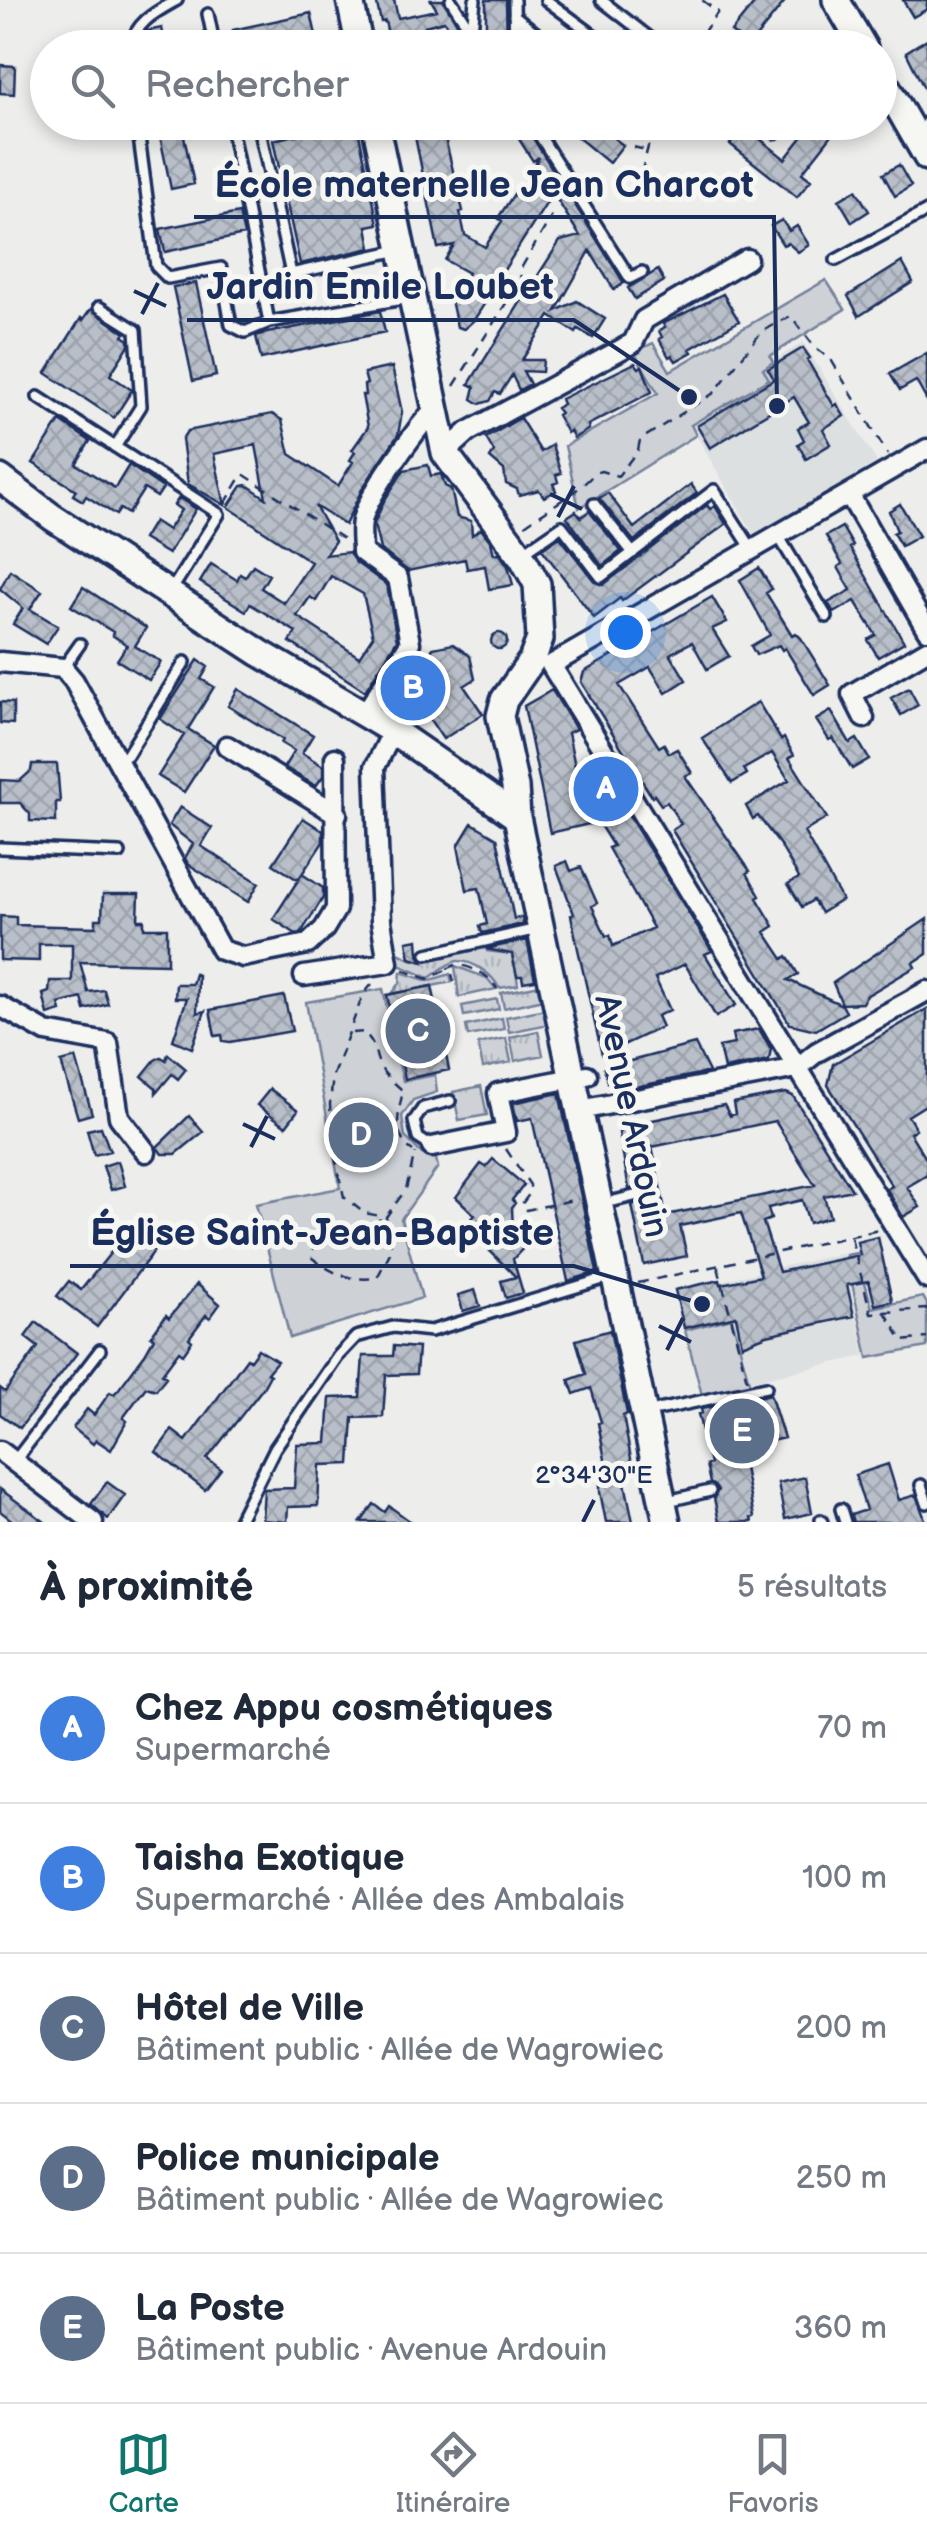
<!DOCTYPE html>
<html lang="fr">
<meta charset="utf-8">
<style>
:root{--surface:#fff;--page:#f2f2f3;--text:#1f2937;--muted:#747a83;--line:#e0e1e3;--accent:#0f766e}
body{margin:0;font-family:"Balsamiq Sans",sans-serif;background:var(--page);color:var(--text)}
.you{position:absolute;left:625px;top:632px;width:35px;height:35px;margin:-25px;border:8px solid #fff;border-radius:50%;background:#1a73e8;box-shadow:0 0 0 15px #1a73e833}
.badge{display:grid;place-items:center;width:65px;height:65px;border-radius:50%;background:var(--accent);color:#fff;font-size:32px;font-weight:700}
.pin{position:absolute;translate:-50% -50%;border:5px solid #fff;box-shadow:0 2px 10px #0006}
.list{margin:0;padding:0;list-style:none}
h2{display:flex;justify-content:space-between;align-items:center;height:130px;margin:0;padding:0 40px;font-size:42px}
h2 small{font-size:32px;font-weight:400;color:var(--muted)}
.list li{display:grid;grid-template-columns:65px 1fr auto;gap:30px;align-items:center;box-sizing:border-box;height:150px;padding:0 40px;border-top:2px solid var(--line)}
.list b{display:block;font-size:38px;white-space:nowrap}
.list p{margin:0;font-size:32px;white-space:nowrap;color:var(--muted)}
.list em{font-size:32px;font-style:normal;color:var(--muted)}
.icon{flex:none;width:55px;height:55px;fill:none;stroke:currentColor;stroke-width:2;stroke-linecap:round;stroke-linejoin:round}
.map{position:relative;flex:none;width:927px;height:1522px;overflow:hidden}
.search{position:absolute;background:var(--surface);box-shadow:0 5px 15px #0003;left:30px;right:30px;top:30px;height:110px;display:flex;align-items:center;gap:25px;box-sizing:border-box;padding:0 35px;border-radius:55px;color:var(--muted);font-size:38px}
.sheet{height:880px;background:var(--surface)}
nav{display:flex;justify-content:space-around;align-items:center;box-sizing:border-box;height:140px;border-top:2px solid var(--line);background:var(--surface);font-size:28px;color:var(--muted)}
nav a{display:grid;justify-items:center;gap:5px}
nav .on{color:var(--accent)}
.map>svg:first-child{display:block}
</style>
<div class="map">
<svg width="927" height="1522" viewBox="0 0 927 1522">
<defs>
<pattern id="grass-tufts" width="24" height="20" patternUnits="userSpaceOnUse" patternTransform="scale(2.5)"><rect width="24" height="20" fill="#ced2d7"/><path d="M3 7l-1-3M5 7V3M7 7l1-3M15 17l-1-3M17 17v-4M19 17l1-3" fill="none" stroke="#b0b5bb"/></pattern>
<pattern id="building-cross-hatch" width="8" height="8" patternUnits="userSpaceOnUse" patternTransform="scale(2.5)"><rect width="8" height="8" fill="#b9bfc8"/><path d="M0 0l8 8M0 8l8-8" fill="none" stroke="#9ea4ae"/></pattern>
</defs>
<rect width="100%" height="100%" fill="#edeeec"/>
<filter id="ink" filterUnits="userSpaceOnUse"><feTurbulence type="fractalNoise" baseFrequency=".01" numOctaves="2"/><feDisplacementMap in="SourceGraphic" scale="20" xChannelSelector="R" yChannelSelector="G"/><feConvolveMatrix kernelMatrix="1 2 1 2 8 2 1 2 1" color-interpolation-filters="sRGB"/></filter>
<g filter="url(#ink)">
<path fill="#dde0e1" d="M803 342 877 462 755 536 690 425 769 379 762 368Z
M843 1253 865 1356 751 1381 724 1280Z"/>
<path fill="url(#grass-tufts)" stroke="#74809a" stroke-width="2.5" d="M486 946 487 951 512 954 513 964 535 960 536 967 516 971 518 985 499 988C493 975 474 961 458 961 450 961 437 973 429 978L399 965 394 951 415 961Z
M455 966 487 978 496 989 459 997Z
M401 972 428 981 450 974 452 982 392 994 400 983Z
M540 985 543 999 504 1008 501 993Z
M497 999 499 1009 464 1016 462 1006Z
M545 1009 548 1024 509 1032 506 1017Z
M502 1018 504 1029 468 1036 466 1026Z
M538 1031 543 1055 515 1061 510 1037Z
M506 1038 511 1062 483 1068 478 1044Z
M481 1086 487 1115 459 1120 453 1092Z"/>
<path fill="#ced2d7" stroke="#74809a" stroke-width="2.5" d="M826 280 845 309 770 356 773 362 763 369 769 379 691 425 696 435 579 508 565 446 658 393 634 352 653 343 670 371Z
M383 989 390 1022 400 1020 397 1039 406 1051 397 1054 403 1081 435 1075 437 1092 413 1100 402 1116 405 1137 422 1154 435 1155 438 1167 401 1219 422 1298 290 1338 256 1204 340 1188 306 1002Z
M857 1253 872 1308 923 1297 927 1304V1347L868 1358 846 1255Z
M732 1318 750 1385 702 1395 685 1330Z"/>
<path fill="url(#building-cross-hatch)" stroke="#1b2f5e" stroke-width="2.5" fill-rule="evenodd" d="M376 0H394L398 18 437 10 431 0H443L472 48H461L444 21 425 26 430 48H391L385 21 381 22Z
M486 0H506L507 48H490L486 39Z
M757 0H786L749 46 731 32Z
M903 0H927V9L913 17Z
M311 13 318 44 300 48H237L233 30Z
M162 28 166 48H141L140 42 147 31Z
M927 39V94L906 52Z
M0 65 15 66 14 94 0 93Z
M157 122H181L194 184 171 189Z
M412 122H441L463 211 460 212 465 235 485 247 502 221 498 218 520 185 523 186 539 157 533 161 508 122H523L624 283 614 290 590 251 556 311 577 301 605 319 593 338 578 329 576 333 550 316 522 360H543L542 372 523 371 530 384 519 390 512 375 500 394 495 392 490 401 480 404 472 399 475 387 469 384 522 300 497 284 474 320 464 329 457 327 451 300 468 273 445 260 454 245 438 248ZM553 193 580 236 560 241 530 288 502 273Z
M559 122H628L615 139 623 145 609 163Z
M814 122H842L802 173 811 180 797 197 730 144 744 126 785 159Z
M331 127 333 135 358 129 378 224 367 226 371 248 300 264 273 140Z
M899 165 911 186 895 196 883 174Z
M856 190 869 211 852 222 839 200Z
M239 213 244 235 165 252 160 229Z
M782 220 789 231 797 226 809 245 798 252 788 243 783 245 771 226Z
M902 262 913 282 859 316 848 296Z
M658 270 664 281 635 299 628 288Z
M196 283 216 376 193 381 173 287Z
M723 294 739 321 690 349 692 352 676 361 672 355 669 357 659 339 662 337 659 331 665 327 663 324Z
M91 309 125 333 123 336 129 340V345L110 375 132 390 114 418 46 373 81 318 83 320Z
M380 311 385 332 261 359 256 336 262 334Z
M803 348 810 358 807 360 834 406 837 404 844 416 823 429 831 444 806 459 798 444 804 440 798 428 809 422 794 397 710 448 697 426 774 379 768 369Z
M927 353V401L916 381 900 390 890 374Z
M635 363 639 368 642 366 652 392 588 425 589 429 574 438 570 431 567 433 557 415 560 413 556 408 563 404 561 399Z
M392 367 402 412 398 435 362 489 345 525 315 506 335 541 325 555 349 552 355 562 387 585 397 640 365 691 290 642 296 632 250 604 246 611 200 582 211 564 237 580 240 574 245 577 253 565 269 575 261 588 284 603 311 562 228 507 242 486 247 485 266 498 256 445 214 454 225 505 188 484 182 439 187 431 272 414 282 420 290 454 338 486 353 462 350 460 355 452 352 450 368 427 362 395H365L364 385 367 384 364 373ZM331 576 363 594 373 636 359 657 297 616 310 597 316 601Z
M520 418 541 452 552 445 561 473 556 475 558 482 553 484 556 491 544 497 539 490 519 495 517 489 506 484 504 470 490 458 494 452 486 438Z
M60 421 90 441 76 464 115 488 129 465 163 488 157 497 144 489 128 514 120 509 116 515 86 496 83 501 73 495 76 490 33 463Z
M428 465 431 476 441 474 445 486 451 489 457 517 471 521 472 535 481 529 491 542 494 554 499 553 508 566 513 585 489 589 485 566 467 569 465 559 408 571 380 549 374 524 384 501 404 470Z
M691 484 697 493 634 541 599 498 608 493 634 528Z
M179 498 196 509 168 554 143 539 154 521 168 530 181 510 174 505Z
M900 504 919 536 901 546 893 533 897 531 889 511Z
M707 505 710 509 715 506 726 524 622 601 620 598 594 618 542 549 560 537 595 582 603 585Z
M576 511 581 517 589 511 621 551 602 566 567 517Z
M842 527 853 546 850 548 904 642 878 657 868 640 876 635 855 601 834 613 828 603 851 590 838 567 842 564 826 536Z
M759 568 772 589 766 593 792 635 796 633 801 638 830 685 814 695 785 648 782 650 779 645 756 655 751 646 770 635 740 580Z
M10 570 42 591 30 609 58 626 46 644 13 624 23 608 0 589Z
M83 587 146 628 135 646 161 662 149 680 117 660 127 645 112 635 113 632 71 606Z
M712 597 727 622 712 629 729 656 707 669 692 642 670 654 686 680 666 693 650 667 619 685 659 747 664 744 669 753 677 749 692 773 685 776 750 871 747 873 760 896 757 898 774 926 765 932 783 959 787 956 798 974 788 980 842 1005 846 1012 816 1030 790 1024 672 830 681 824 667 802 661 805 654 795 652 797 581 682 584 672Z
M491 641a8 8 0 1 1 16 0a8 8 0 1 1-16 0Z
M453 644 470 656 475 679 464 686 483 714 443 739 423 709 416 720 393 705 423 657 427 658 433 648Z
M198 660 208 667 201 679 214 687 188 729 214 745 184 792 158 776 184 735 160 719Z
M909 688 918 705 901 715 891 698Z
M238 689 313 735 302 753 323 766V776L316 786 284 767 294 751 281 743 283 740 228 706Z
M552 690 576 729 568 733 579 785 602 772 712 951 705 954 736 1005 716 1017 685 964 655 978 670 1010 657 1016 662 1027 602 1055 578 949 571 915 574 914 556 866 567 861 571 871 581 867 597 903 592 906 606 936 610 935 613 946 653 928 608 848 613 846 598 822 550 833 524 706Z
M0 702 13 703V724L0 723Z
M758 702 781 740 784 738 794 755 789 758 827 818 804 832 842 900 821 913 813 900 802 907 788 884 799 878 780 845 758 816 753 819 746 806 789 780 772 753 744 769 747 774 732 783 702 738Z
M831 711 850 743 857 739 869 759 852 769 833 738 829 740 816 720Z
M32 764H57L60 802H56V822L30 821V814L20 803H0V780L20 781 31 771Z
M180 807 212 828 201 846 259 883 248 902 188 864 185 858 193 844 169 825Z
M303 818 323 831V842L298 880 273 864Z
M472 823 497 838 514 919 522 917 523 924 482 933 480 926 487 924 479 888 467 890 458 846Z
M302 874 323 888V898L301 933 296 934 273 919Z
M103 894H139L138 920H144V928H167V964L80 962 88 992 104 990 108 1004 85 1010 82 998 59 1004 61 1011 48 1015 43 994 49 992 50 981H72V944H39V961L0 960V916L16 917V925L96 927V919H102Z
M927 919V954L913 963 915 967 866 996 862 1003 842 1004 833 983Z
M418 939 419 955 423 962 410 958 407 941Z
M527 940 535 980 523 982 522 976H517L512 954 486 949Z
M195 974 198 975 197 1013 205 1011 192 1048 173 1040 187 998H175L176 984H192Z
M432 986 437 1010 432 1011 439 1046 444 1045 449 1070 405 1079 400 1055 411 1052 401 1036 404 1016 392 1019 387 995Z
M284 996 292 1031 230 1042 223 1041 222 1035 215 1036 210 1010Z
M927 1009V1104L908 1116 916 1129 910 1133 927 1160V1175L907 1187 920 1207 903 1217 887 1189 892 1186 828 1085 833 1064Z
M759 1029 771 1049 769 1060 724 1069 719 1047 734 1044 732 1034Z
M695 1044 709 1072 620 1090 608 1083 604 1068Z
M168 1054 186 1069 178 1079 172 1074 156 1093V1088L142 1076 155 1060 161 1057 166 1060Z
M76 1058 92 1114 78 1118 61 1062Z
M270 1089 298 1110 286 1126 257 1105Z
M559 1093 597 1272 568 1281 532 1118 517 1121 513 1103Z
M786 1093 793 1096 852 1190 824 1196 830 1217 809 1223 802 1200 768 1208 771 1219 763 1222 779 1272 860 1255 857 1242 878 1237 892 1301 875 1305 869 1281 847 1285 854 1316 767 1335 742 1345 736 1316 684 1328 675 1290 720 1280 721 1284 761 1276 741 1213 680 1226 687 1256 644 1265 632 1205 643 1201 646 1194 641 1188 629 1189 619 1133 629 1125 724 1105 730 1116 735 1114 733 1103ZM775 1121 815 1185 666 1215 652 1147Z
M372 1115 380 1153 350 1159 342 1121Z
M189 1116 203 1132 176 1154H162L157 1147Z
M101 1127 110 1151 94 1155 87 1130Z
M493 1159 524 1185 512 1200 515 1203 512 1207 513 1230 528 1243 513 1259 523 1293 506 1298 501 1281 516 1277 465 1226 475 1215 456 1197 481 1164 486 1167Z
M118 1161 125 1186 111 1190 103 1166Z
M114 1220 154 1251 97 1327 57 1296 69 1281 81 1290 116 1246 102 1236Z
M197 1284 220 1304 210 1318 206 1315 189 1338 192 1341 188 1347 183 1354 179 1351 162 1374 166 1377 156 1390 146 1387 123 1418 127 1421 111 1450 96 1440 93 1444 73 1428 87 1409 94 1415 110 1392 114 1394 118 1390 145 1354 154 1338 151 1336 166 1315 169 1318Z
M475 1290 480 1306 463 1311 458 1295Z
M36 1322 77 1353 20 1428 0 1414V1388L5 1392 38 1347 25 1337Z
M610 1330 627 1414 623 1416 632 1464 629 1465 630 1471 623 1473 633 1522H606L600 1492V1477L608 1475 598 1423 601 1422 591 1388 574 1394 569 1380 586 1374 576 1340Z
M394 1346 418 1348 416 1374 386 1375 383 1417 353 1418 350 1464 320 1465 318 1506 288 1507 287 1522 262 1520 264 1489 294 1488 297 1444 327 1443 330 1398 360 1397 363 1356H393Z
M258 1349 277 1361 267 1373 270 1375 263 1388 207 1459 221 1469 205 1490 156 1452 172 1430 186 1441 247 1358 250 1360Z
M770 1394 784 1438 740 1448 754 1517 751 1518 752 1522H719L714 1498 718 1490 710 1483 706 1465 710 1464 698 1414 702 1413 701 1409Z
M888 1464 899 1500 916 1495 926 1522H853L851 1515 866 1510 855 1475Z
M805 1477 812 1513 785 1519 778 1483Z
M107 1482 125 1495 108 1519 91 1504Z
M0 1489 45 1522H14L0 1511Z
M374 1504 385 1512 389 1506 411 1522H361Z"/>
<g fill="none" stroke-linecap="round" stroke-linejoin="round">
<defs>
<path id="lane" d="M451 0 482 48
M514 0 515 48
M546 0 611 48
M601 0 663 48
M208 14 215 48
M514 15 554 48
M472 31 475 0
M129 48C137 21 154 13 177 0
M629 48 642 32
M137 122 156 266 168 278 221 268 231 325 245 332 269 322 409 298
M230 122 269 322
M258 122 291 274 399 250
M531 122 630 278 642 272
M761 122 775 133 785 122
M926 123H927
M260 130 300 122
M836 260 927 211
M99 307 136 330 141 406 115 447
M38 397 219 514 171 591
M594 504 633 553
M779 537 827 617
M524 552 562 526 601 577 714 490 752 549
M63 668 80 644
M118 761 127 755 185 662
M0 848 120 853
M427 954 538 929
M432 1147 418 1138 414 1121 423 1108 450 1101
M614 1201 638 1195
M658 1410 766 1387
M14 1462 100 1350
M921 1485 927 1503
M676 1499 710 1491
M841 1509 845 1522
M821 1520 822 1522
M238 1522 275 1448 338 1356 356 1337 393 1327 431 1331 613 1276"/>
<path id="street" d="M927 449 551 665 927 1279
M445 453 468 432 633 343 644 320 747 259
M850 496 927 630
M0 662 63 668 74 681 221 950 243 957 308 944 324 929 336 909 335 758
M364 715 410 643 398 578 362 552C362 542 360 530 362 521 367 495 417 428 435 409
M864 718 852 694 927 650
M227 746 337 814
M304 976 388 963 381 921 375 767 393 731
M0 1006 46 1032 108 1043 119 1117 146 1152
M580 1110 797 1068 817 1052 927 991
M432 1147 506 1132 498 1093 587 1075
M0 1451 93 1522"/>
<path id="secondary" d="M350 0 360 48
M836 0 864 48
M880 75 927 157
M375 122 445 453 522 557 537 584 540 639 532 660 504 700 500 716 515 787 517 817 667 1522
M0 478 52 517 260 653 393 731 517 817"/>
</defs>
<use href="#lane" stroke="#1b2f5e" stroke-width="16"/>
<use href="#street" stroke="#1b2f5e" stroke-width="25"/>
<use href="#secondary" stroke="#1b2f5e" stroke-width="32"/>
<path stroke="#1b2f5e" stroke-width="2.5" stroke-dasharray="10 8" stroke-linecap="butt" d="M692 48 718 12 702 0
M633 147 646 150
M637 190 650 139 706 131 719 122
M454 386 508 300 522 294 520 270 552 216
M225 504 243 474 345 540
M525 525C541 513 586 487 594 473L601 471 618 476 638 450 640 440 714 393 762 331 791 316 816 349 830 358 888 455
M447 969 457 964C475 969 488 973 497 989
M403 970 428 979 446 970 452 974 454 982
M372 984 363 995 333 1075 330 1104 332 1143 344 1197 364 1213 386 1217 406 1189 415 1153
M352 1033 364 1032C378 1048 372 1046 379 1064 383 1075 394 1082 403 1091 398 1113 392 1137 413 1151
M506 1149 530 1185V1193L521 1205 526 1210 578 1199
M386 1217 392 1249 377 1278C349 1281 333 1274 311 1257L316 1237 328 1231 345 1232 360 1228Z
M851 1238 871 1313 927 1309
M718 1267 747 1380
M638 1283 879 1230
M885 1312 903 1341 927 1338"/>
<use href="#lane" stroke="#f6f6f2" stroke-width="9"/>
<use href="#street" stroke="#f6f6f2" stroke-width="18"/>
<use href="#secondary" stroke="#f6f6f2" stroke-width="25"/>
</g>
</g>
<path fill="none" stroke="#1b2f5e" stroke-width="4" d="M134 291 166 306M142 314 158 283M550 494 582 509M558 517 574 486M243 1124 275 1139M251 1147 267 1116M659 1326 691 1342M667 1350 683 1318M583 1522 594 1500"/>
<g text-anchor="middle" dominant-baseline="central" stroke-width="10" stroke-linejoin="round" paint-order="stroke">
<g font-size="35" fill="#1b2f5e" stroke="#f6f6f2">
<text transform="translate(631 1116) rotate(78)">Avenue Ardouin</text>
</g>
</g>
<g font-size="25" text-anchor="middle" fill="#1b2f5e" stroke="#f6f6f2" stroke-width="10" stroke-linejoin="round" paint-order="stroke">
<text x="594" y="1483">2°34'30"E</text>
</g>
<path fill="none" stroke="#1b2f5e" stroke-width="4" d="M777 406L774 217H194M689 397L574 320H187M702 1304L574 1266H70"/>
<g fill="#1b2f5e" stroke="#f6f6f2" stroke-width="4">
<circle cx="777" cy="406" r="10"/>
<circle cx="689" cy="397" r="10"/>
<circle cx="702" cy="1304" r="10"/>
</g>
<g font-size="38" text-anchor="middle" font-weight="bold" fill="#1b2f5e" stroke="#f6f6f2" stroke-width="10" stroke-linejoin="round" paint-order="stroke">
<text x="484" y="197">École maternelle Jean Charcot</text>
<text x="380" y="299">Jardin Emile Loubet</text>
<text x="322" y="1245">Église Saint-Jean-Baptiste</text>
</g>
</svg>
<div class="you"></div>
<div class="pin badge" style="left:606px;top:789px;background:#3f7fe0">A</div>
<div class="pin badge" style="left:413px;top:688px;background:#3f7fe0">B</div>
<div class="pin badge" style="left:418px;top:1031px;background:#5c6f8a">C</div>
<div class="pin badge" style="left:361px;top:1135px;background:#5c6f8a">D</div>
<div class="pin badge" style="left:742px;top:1431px;background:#5c6f8a">E</div>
<div class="search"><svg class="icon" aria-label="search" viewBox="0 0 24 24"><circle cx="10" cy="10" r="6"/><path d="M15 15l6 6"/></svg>Rechercher</div>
</div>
<section class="sheet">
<h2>À proximité<small>5 résultats</small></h2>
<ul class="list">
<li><span class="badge" style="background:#3f7fe0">A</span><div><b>Chez Appu cosmétiques</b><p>Supermarché</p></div><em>70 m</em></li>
<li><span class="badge" style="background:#3f7fe0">B</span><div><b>Taisha Exotique</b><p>Supermarché · Allée des Ambalais</p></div><em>100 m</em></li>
<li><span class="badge" style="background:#5c6f8a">C</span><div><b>Hôtel de Ville</b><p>Bâtiment public · Allée de Wagrowiec</p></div><em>200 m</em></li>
<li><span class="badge" style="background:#5c6f8a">D</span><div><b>Police municipale</b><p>Bâtiment public · Allée de Wagrowiec</p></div><em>250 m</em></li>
<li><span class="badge" style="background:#5c6f8a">E</span><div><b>La Poste</b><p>Bâtiment public · Avenue Ardouin</p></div><em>360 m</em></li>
</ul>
</section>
<nav>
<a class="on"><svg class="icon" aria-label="map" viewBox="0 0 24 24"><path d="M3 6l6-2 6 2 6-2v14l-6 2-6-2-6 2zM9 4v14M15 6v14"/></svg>Carte</a>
<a><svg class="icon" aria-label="directions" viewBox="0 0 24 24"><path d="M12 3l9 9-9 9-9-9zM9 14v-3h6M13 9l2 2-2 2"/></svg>Itinéraire</a>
<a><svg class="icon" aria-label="saved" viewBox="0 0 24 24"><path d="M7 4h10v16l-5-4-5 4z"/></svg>Favoris</a>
</nav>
